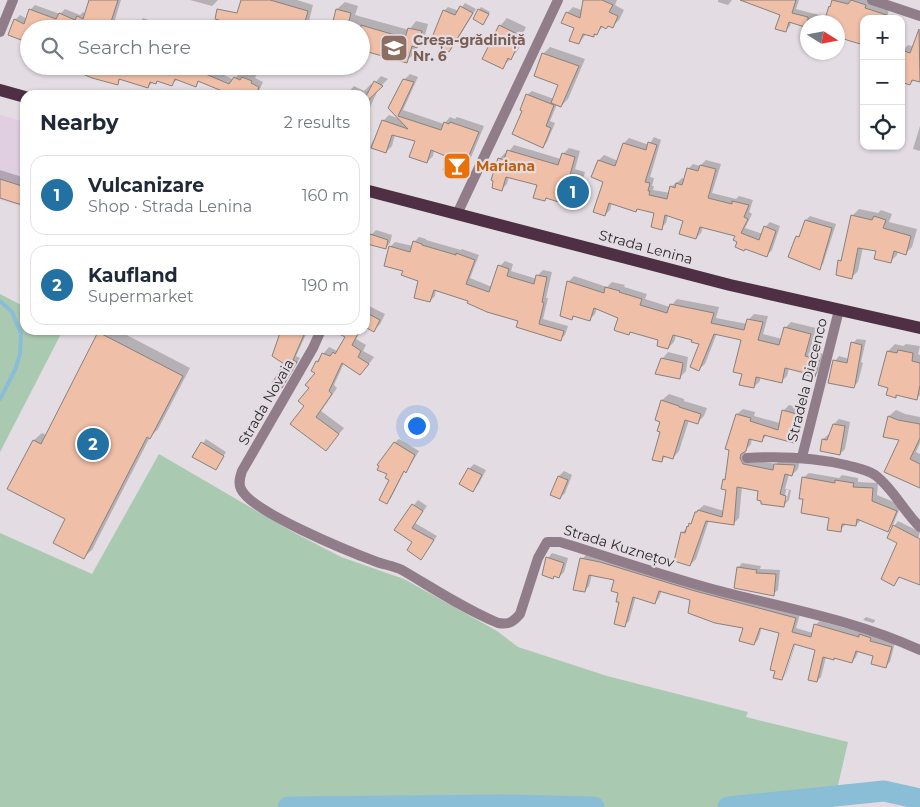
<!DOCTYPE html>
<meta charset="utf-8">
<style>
:root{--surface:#fff;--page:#f2f2f3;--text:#1f2937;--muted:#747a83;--line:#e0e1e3;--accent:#2371a3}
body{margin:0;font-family:Montserrat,sans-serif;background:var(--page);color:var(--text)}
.controls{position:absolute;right:15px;top:15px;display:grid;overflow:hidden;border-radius:10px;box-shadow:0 1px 4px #0004}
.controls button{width:45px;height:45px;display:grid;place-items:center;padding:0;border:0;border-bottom:1px solid var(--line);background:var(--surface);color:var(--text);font:25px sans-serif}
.compass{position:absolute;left:800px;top:15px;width:45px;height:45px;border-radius:50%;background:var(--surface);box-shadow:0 1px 4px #0004;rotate:101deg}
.you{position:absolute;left:416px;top:425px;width:18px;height:18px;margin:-12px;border:4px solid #fff;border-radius:50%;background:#1a73e8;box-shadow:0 0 0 8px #1a73e833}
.badge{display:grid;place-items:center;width:32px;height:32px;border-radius:50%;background:var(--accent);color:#fff;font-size:16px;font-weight:700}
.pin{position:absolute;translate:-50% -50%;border:2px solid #fff;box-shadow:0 1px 5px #0006}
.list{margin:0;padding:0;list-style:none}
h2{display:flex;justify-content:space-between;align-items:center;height:65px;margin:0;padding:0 20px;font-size:21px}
h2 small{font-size:16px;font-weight:400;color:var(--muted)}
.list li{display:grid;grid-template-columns:32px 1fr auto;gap:15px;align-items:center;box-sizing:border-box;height:80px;margin:0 10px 10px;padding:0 10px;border:1px solid var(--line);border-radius:15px}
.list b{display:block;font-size:19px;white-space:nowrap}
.list p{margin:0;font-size:16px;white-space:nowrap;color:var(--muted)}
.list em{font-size:16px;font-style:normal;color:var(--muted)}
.icon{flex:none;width:28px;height:28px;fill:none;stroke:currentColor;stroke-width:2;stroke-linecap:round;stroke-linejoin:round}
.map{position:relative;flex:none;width:920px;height:807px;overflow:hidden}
.search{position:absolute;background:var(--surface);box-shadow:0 1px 4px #0004;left:20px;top:20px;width:350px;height:55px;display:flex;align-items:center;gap:12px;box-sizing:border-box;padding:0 18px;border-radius:28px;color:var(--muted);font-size:19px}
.panel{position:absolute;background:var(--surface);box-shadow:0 1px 4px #0004;left:20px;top:90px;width:350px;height:245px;border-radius:15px}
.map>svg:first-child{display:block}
</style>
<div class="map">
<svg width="920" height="807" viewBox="0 0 920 807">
<rect width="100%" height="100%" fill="#e3dce2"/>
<path fill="#dfcfe0" d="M0 115 25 122V208L0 200Z"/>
<path fill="#aac9b1" d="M0 294 25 307V330H63L0 452Z
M159 454 291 531 341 557 404 579 497 631 518 647 607 676 748 712 746 717 848 742 833 807H0V533L92 574Z"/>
<path fill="#0003" fill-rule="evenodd" d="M90 0H121L112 29H29L15 20 20 15 27 19 31 9 35 5 60 14 65 9 80 15 83 12 86 14Z
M190 0H218L212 6Z
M243 0H297L313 5 307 29H248L236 26Z
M584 0H617L615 5 624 10 619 20 612 27 608 25 604 26 593 36 586 34 579 43 576 27 567 13 573 7 582 10Z
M718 0H732L728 5 718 2Z
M752 0H799L796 9 827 17 834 0H868L889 10 886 19H864L839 36 838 40V22H791L790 26 785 31 781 14Z
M345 2 358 6 355 15 409 30 416 21 428 24 424 39 416 46 414 54 406 61 361 29H339L337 9Z
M465 3 476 9 453 47 449 51 444 11 448 7 459 11Z
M481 7 490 12 483 23 474 18Z
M143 18 160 25 164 22 171 25 169 29H135Z
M507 18 526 27 520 39 523 41 518 50 502 68 500 26Z
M920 29V81L915 79 910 84 902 51 908 45 914 47Z
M29 42V54L25 52Z
M550 47 585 59 568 99 561 106 557 104 550 121 555 123 547 142 543 147 524 111 527 95 532 91 554 99 560 84 543 54Z
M64 66H206L234 80 245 66H260L255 78 263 82 257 95H222L224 91 200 81 195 85 177 80 172 84 158 80 155 83 153 82 148 87 122 78 117 83Z
M410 74 418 77 403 110 444 124 450 117 455 119 457 117 484 126 465 172 459 178 450 157 434 150 433 156 427 162 416 140 395 135 392 146 386 152 370 147 383 121 389 115 400 119 390 108 404 80Z
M381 76 388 79 379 88 365 118V95H346L354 86 364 91 371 84 373 85Z
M920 126V151L913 149Z
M654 137 661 140 650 177 654 178 652 186H654L653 190 670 193 671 187 677 182H678L682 178 685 179 688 169 693 164 700 166 706 160 721 164 712 193 736 199 739 196 753 200 749 212 752 214 745 228 763 234 765 227 770 222 780 226 772 250 767 255 738 241 737 235 703 227 701 233 696 238 685 220 668 215 666 223 661 228 655 212 638 208 636 210 612 203 610 210 605 215 604 181 593 177 599 160 604 155 618 161 624 143 629 138 649 145Z
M514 145 561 159 563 154 569 148 580 151 575 169 585 172 577 199 571 204 548 197 545 200 538 184 509 177 507 184 501 190 499 159 505 153 507 154Z
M0 170 25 178V205L0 196Z
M859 209 878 213 881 210 892 214 889 222 917 229 912 247 906 253 898 251 897 255 890 262 878 250 863 247 858 271 852 277 840 261 843 257 852 216Z
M810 216 836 224 823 264 819 268 797 237 802 233 806 220Z
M376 230 392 235 390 243 385 248 371 235Z
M419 237 426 239V240L461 250 462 249 479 255 470 278 492 287 500 266 505 261 513 264 511 271 537 279 538 275 543 270 552 272 546 298H548L543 319 568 326 565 335 560 340 520 320 436 289 435 296 430 301 420 280 404 270 390 247 395 242 413 246 414 242Z
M574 276 607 287 612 282 625 285 624 287 647 294 645 299 670 307 677 299 719 307 716 318 747 324 748 320 754 314 768 316 763 334 782 339 785 328 791 322 816 328 810 351 824 354 820 370 815 376 806 372 789 368 787 376 781 382 760 377V381L754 387 743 373V339L717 333 705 364 699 369 700 344 693 340 676 335 674 342 668 348 660 339 632 331 629 334 619 317 597 308 595 314 589 320 575 315 572 319 568 282Z
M365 304 385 314 380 324 374 330 365 325Z
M101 330H117L190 368 158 429 150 437 92 550 84 557 67 519 9 489 34 440 42 433 46 435Z
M283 330H308L296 356 300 358 286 382 282 387 285 364Z
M337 330H361L356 339 366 345 363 351 374 357 366 368 344 363 334 385 337 388 321 411 344 428 326 449 306 405 317 372 313 370 317 361 329 347 337 351 347 337Z
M857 339 866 340 861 362 863 363 858 382 853 387 835 361 839 356 849 359 853 343Z
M895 344 903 346 906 344 920 346 918 354 920 355V395L917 398 898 394 895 396 890 387 888 351Z
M668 352 688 357 686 371 680 377 662 359Z
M669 394 684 399V401L707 408 704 416 698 422 689 420 679 451 673 458 666 456 661 461 662 421 656 419 662 400Z
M789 405 806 410 799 436 794 441 768 434 762 440 752 439 751 444 745 451 749 459 776 464 781 459H800L798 469 792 475 789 474 785 489 791 490 789 500 783 506 760 490 742 487 739 518 733 524 709 520 696 559 690 565 682 533 694 520 696 512 704 505 724 511 727 489 724 480 726 478 737 414 743 409 755 412 754 416 780 423 783 411ZM786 490H789L786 501H784Z
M896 410 905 414 920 417V443L916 452 920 454V481L889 416Z
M839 419 850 422 845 449 840 454 821 450 823 439 829 434 834 424Z
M206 439 226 452 215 469 193 457Z
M399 439 419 451 409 467 405 470 391 498 387 502 394 443Z
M474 464 486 470 478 485 473 490 469 469Z
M564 471 572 475 565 493 560 498 551 494 559 476Z
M809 473 839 478 842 475 858 478V482L878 483 877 495 901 505 893 525 888 530 861 520 856 525 846 524 840 530 830 517 804 498 803 478Z
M418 500 427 506 415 523 437 536 421 558 414 542 396 529Z
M898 521 920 532 918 539 920 540V583L901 576 894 584 899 542 894 526Z
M552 553 568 558 564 572 559 577 555 575 553 578 548 558Z
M586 555 800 614 796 628 813 633 815 625 820 621 895 642 890 662 885 667 874 655 859 650 856 657 852 662 835 657 834 659 826 657 821 677 817 681V649L796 643 786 674 781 679V632L762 627 758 640 754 644 745 628 692 600 662 590 659 598 655 603 636 596 629 621 625 625 615 579 592 574 589 586 585 591 582 559ZM794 637 797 638 785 675H782Z
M742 563 761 566 760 569 780 570 778 590 773 594 738 568Z
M866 617 875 620V621L873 623 863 620Z"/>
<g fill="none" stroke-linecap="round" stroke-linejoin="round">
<path stroke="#8abdd6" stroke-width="4" d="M0 301 12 312 21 334 20 354 15 370 0 399"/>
<path stroke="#8abdd6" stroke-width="21" d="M288 807 504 805 594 807
M728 807 884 791 920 799"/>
</g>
<path fill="#efbfa8" stroke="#88817e" d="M89 0H118L110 25 109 24 106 29H29V43L8 35 14 19 24 24 29 9 56 19 59 13 75 20 77 16 83 19Z
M241 0H270L308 11 303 29H291L264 21 263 29H252L215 19 217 9 237 13Z
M583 0H602L613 5 609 12 618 16 613 28 608 26 606 29 601 26 597 35 594 34V37L583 34 579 44 569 41 574 28 561 23 566 12 580 18Z
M740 0H796L792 13 808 17V28L789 22 786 32 775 29 780 15Z
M832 0 848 4 851 0 866 5 865 8 893 17V19H864V45L850 41 838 37V22H824L829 6 830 7Z
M460 6 473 13 449 52 431 40 443 10 455 15Z
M336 9 351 13 347 29H338L339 26 332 25Z
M478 9 489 14 483 25 473 19Z
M361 25 405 38 408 28 422 31 417 48 412 46 407 63 361 50Z
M499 25 519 35 513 47 516 49 511 60 508 58 503 69 482 59Z
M919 29 920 82 912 80 910 85 901 82V70L903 62H901V50L910 53Z
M542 53 579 66 561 107 551 103 558 85 534 76Z
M64 66H171L189 72 191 66H203L201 72 229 84 234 77 240 80 242 77 252 81 251 83 259 87 256 95H221L222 91 198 81 196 87 175 79 172 86 157 81 156 84 150 82 148 88 119 79 118 85 92 78Z
M403 79 414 82 398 116 441 130 444 122 449 124 450 122 479 132 459 179 448 176 449 172 443 170 448 157 431 150 427 163 409 157 415 141 392 135 386 153 371 148 382 120 408 129 388 108Z
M374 81 383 86 365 103V98Z
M526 94 554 105 546 126 551 128 543 148 512 134 522 111 520 110Z
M648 142 657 145 645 182 650 183 648 191H650L649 195 667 199 670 186 675 188 676 183 682 185 687 168 698 171 700 165 716 169 708 198 732 204V201L749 205 744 217 748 219 741 233 759 240 764 226 776 231 767 257 745 249 744 251 735 247 737 242 733 240 735 236 700 227 696 239 679 234 683 221 665 215 662 230 651 227 654 213 637 209 636 212 609 203 605 216 593 212 603 182 591 177 598 160 615 166 623 143 646 150Z
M507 150 558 165 562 153 575 157 570 175 580 178 571 206 546 198 545 201 533 198 537 185 506 177 502 191 492 188 493 181 491 180 498 158 504 160Z
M0 179 25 187V206L0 198Z
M851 215 872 220 874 216 886 220 883 228 911 236 906 255 894 251 891 263 874 259 876 251 858 248 852 279 836 275 838 260 841 261Z
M805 220 832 228 820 270 788 257 796 236 799 237Z
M370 234 388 240 386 249 367 244Z
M413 241 422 244V245L456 255V253L475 260 466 284 489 292 498 265 509 269 507 276 534 284 536 275 547 277 542 302 544 303 539 324 564 331 561 341 516 327 518 321 487 312 467 303 468 301 434 290 430 302 414 298 418 281 401 275 403 271 384 266 389 246 410 252Z
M567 281 604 293 605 287 620 291 619 292 642 299 640 305 667 313 670 304 714 313 711 323 744 330 747 319 763 322 758 340 779 345 784 327 811 334 805 356 819 360 815 377 804 375 805 373 785 368 782 383 756 377 754 388 739 385 742 374 733 372 741 340 714 334 699 371 690 367 699 344 691 342 692 340 673 335 668 349 657 346 658 340 630 332 629 335 616 331 614 330 618 318 594 308 590 321 573 316 572 320 560 316Z
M365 312 380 320 374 332 365 327Z
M281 330H306L293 360 297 362 282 388 272 383 284 364 272 356Z
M332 330H360L352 345 361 351 358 357 369 364 360 375 342 363 329 391 332 394 316 417 339 434 326 451 290 424 304 406 298 401 309 388 305 385 315 373 311 371 316 361 318 362 322 353 330 356 333 352 335 354 345 337Z
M98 332 183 376 150 439 147 437 84 559 53 543 65 519 7 489 33 440 41 444Z
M851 342 862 345 855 385 854 388 828 383 833 360 847 363Z
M898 350 913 353 912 361 920 363V385L917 400 896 395V398L886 395 888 388 878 385 887 351 897 353Z
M661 358 683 363 680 379 655 374Z
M661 400 679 406V407L701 414 698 424 685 420 673 459 663 456 662 462 652 460 660 432 657 431 660 422 655 420Z
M782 410 801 415 794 443 764 435 762 442 749 439 746 451 741 454 740 458 743 464 773 470 774 464 795 465 792 476 785 474 780 494 786 496 784 507 761 504V501L757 500 758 491 737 487 734 525 706 521 690 566 674 561 681 532 685 533 687 526 688 527 689 523 691 524 695 512H697L698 510 722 517 726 490 721 489 723 479 725 480 729 450 725 449 736 414 751 418 750 421 778 430Z
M888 416 898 420 920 424V438L910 459 920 464V488L884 472 899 440 883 437Z
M833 424 845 426 840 455 820 451 822 439 827 440Z
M201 442 224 456 216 470 192 457Z
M394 442 415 455 406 473 404 471 387 504 379 500 389 480 385 478 387 474 377 470 379 466 377 465Z
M468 468 482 475 473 492 459 484Z
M558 476 568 480 560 499 550 495Z
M802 477 835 483V480L854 483 853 487 873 488 872 501 897 511 888 532 857 519 856 526 842 524 841 532 827 530 829 518 801 513 803 499H799Z
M412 504 423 511 412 528 434 540 421 560 407 550 412 542 394 530Z
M893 525 920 539V585L899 577 894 586 881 579 897 543 887 538Z
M546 557 564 563 559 578 554 576 553 579 542 575Z
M580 558 600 562 695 591 796 618 792 632 811 637 814 624 859 637V634L871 638 870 641 892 647 886 668 871 664 873 656 856 651 852 663 834 658V660L823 657 817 682 808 680 815 650 794 644 782 680 773 678 775 671 770 670 779 633 760 628 754 645 739 641 743 628 715 623 688 613 690 600 659 591 655 604 633 597 625 627 614 624 619 602H616L618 593 611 591 614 580 589 575 585 592 573 590Z
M737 567 757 570 756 573 776 574 774 596 734 588Z"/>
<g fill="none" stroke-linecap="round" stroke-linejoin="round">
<path stroke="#907d89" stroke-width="10" d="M872 0 920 16
M0 32 13 0
M457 214 558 0
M321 330 313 348 242 471C240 477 238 483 241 489 251 512 350 552 377 562 385 565 394 566 402 570 433 588 464 609 498 623 509 625 513 622 520 614L538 558 547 542H560C612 558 664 576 716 590 785 608 855 620 920 650
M802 457 839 310
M747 458C781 456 813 457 846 465 856 468 866 469 875 475 893 488 904 512 920 527"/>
<path stroke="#4e2f44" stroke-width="12" d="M0 90 25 97
M365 190 730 285 920 328"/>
</g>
<defs>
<symbol id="school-square" viewBox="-11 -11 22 22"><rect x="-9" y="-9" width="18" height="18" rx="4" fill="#8d6e63" stroke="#e3dce2"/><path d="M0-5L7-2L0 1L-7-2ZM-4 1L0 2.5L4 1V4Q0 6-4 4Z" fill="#fff"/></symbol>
<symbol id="bar-square" viewBox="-11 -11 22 22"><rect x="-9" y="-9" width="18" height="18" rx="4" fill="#e8710a" stroke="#e3dce2"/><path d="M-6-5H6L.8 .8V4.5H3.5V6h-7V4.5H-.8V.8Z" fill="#fff"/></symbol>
</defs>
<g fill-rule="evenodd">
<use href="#school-square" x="378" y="32" width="32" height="32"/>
<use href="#bar-square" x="441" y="150" width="32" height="32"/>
</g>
<g text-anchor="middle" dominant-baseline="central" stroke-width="4.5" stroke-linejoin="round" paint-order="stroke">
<g font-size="14" font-weight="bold" fill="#785e54" stroke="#e3dce2" text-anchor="start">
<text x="413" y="40">Creșa-grădiniță<tspan x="413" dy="16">Nr. 6</tspan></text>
</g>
<g font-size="14" font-weight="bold" fill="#c56008" stroke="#e3dce2" text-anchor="start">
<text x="476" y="166">Mariana</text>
</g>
<g font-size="14" fill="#2b282a" stroke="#e3dce2">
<text transform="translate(646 247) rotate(15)">Strada Lenina</text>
<text transform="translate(807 380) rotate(-76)">Stradela Diacenco</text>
<text transform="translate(266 402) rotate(-60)">Strada Novaia</text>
<text transform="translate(619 546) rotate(17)">Strada Kuznețov</text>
</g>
</g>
</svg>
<div class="controls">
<button>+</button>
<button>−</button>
<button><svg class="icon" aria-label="locate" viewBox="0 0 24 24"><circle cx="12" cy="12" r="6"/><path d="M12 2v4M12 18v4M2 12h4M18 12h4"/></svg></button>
</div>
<svg class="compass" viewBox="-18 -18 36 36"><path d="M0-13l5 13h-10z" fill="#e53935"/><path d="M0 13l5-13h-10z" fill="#747a83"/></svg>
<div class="you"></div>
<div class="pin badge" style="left:573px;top:192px">1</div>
<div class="pin badge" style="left:93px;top:444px">2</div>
<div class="search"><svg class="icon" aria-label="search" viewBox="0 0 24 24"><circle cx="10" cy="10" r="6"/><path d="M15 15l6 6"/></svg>Search here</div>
<section class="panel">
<h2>Nearby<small>2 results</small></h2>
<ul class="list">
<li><span class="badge">1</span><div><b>Vulcanizare</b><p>Shop · Strada Lenina</p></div><em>160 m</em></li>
<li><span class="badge">2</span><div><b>Kaufland</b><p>Supermarket</p></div><em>190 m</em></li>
</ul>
</section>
</div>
